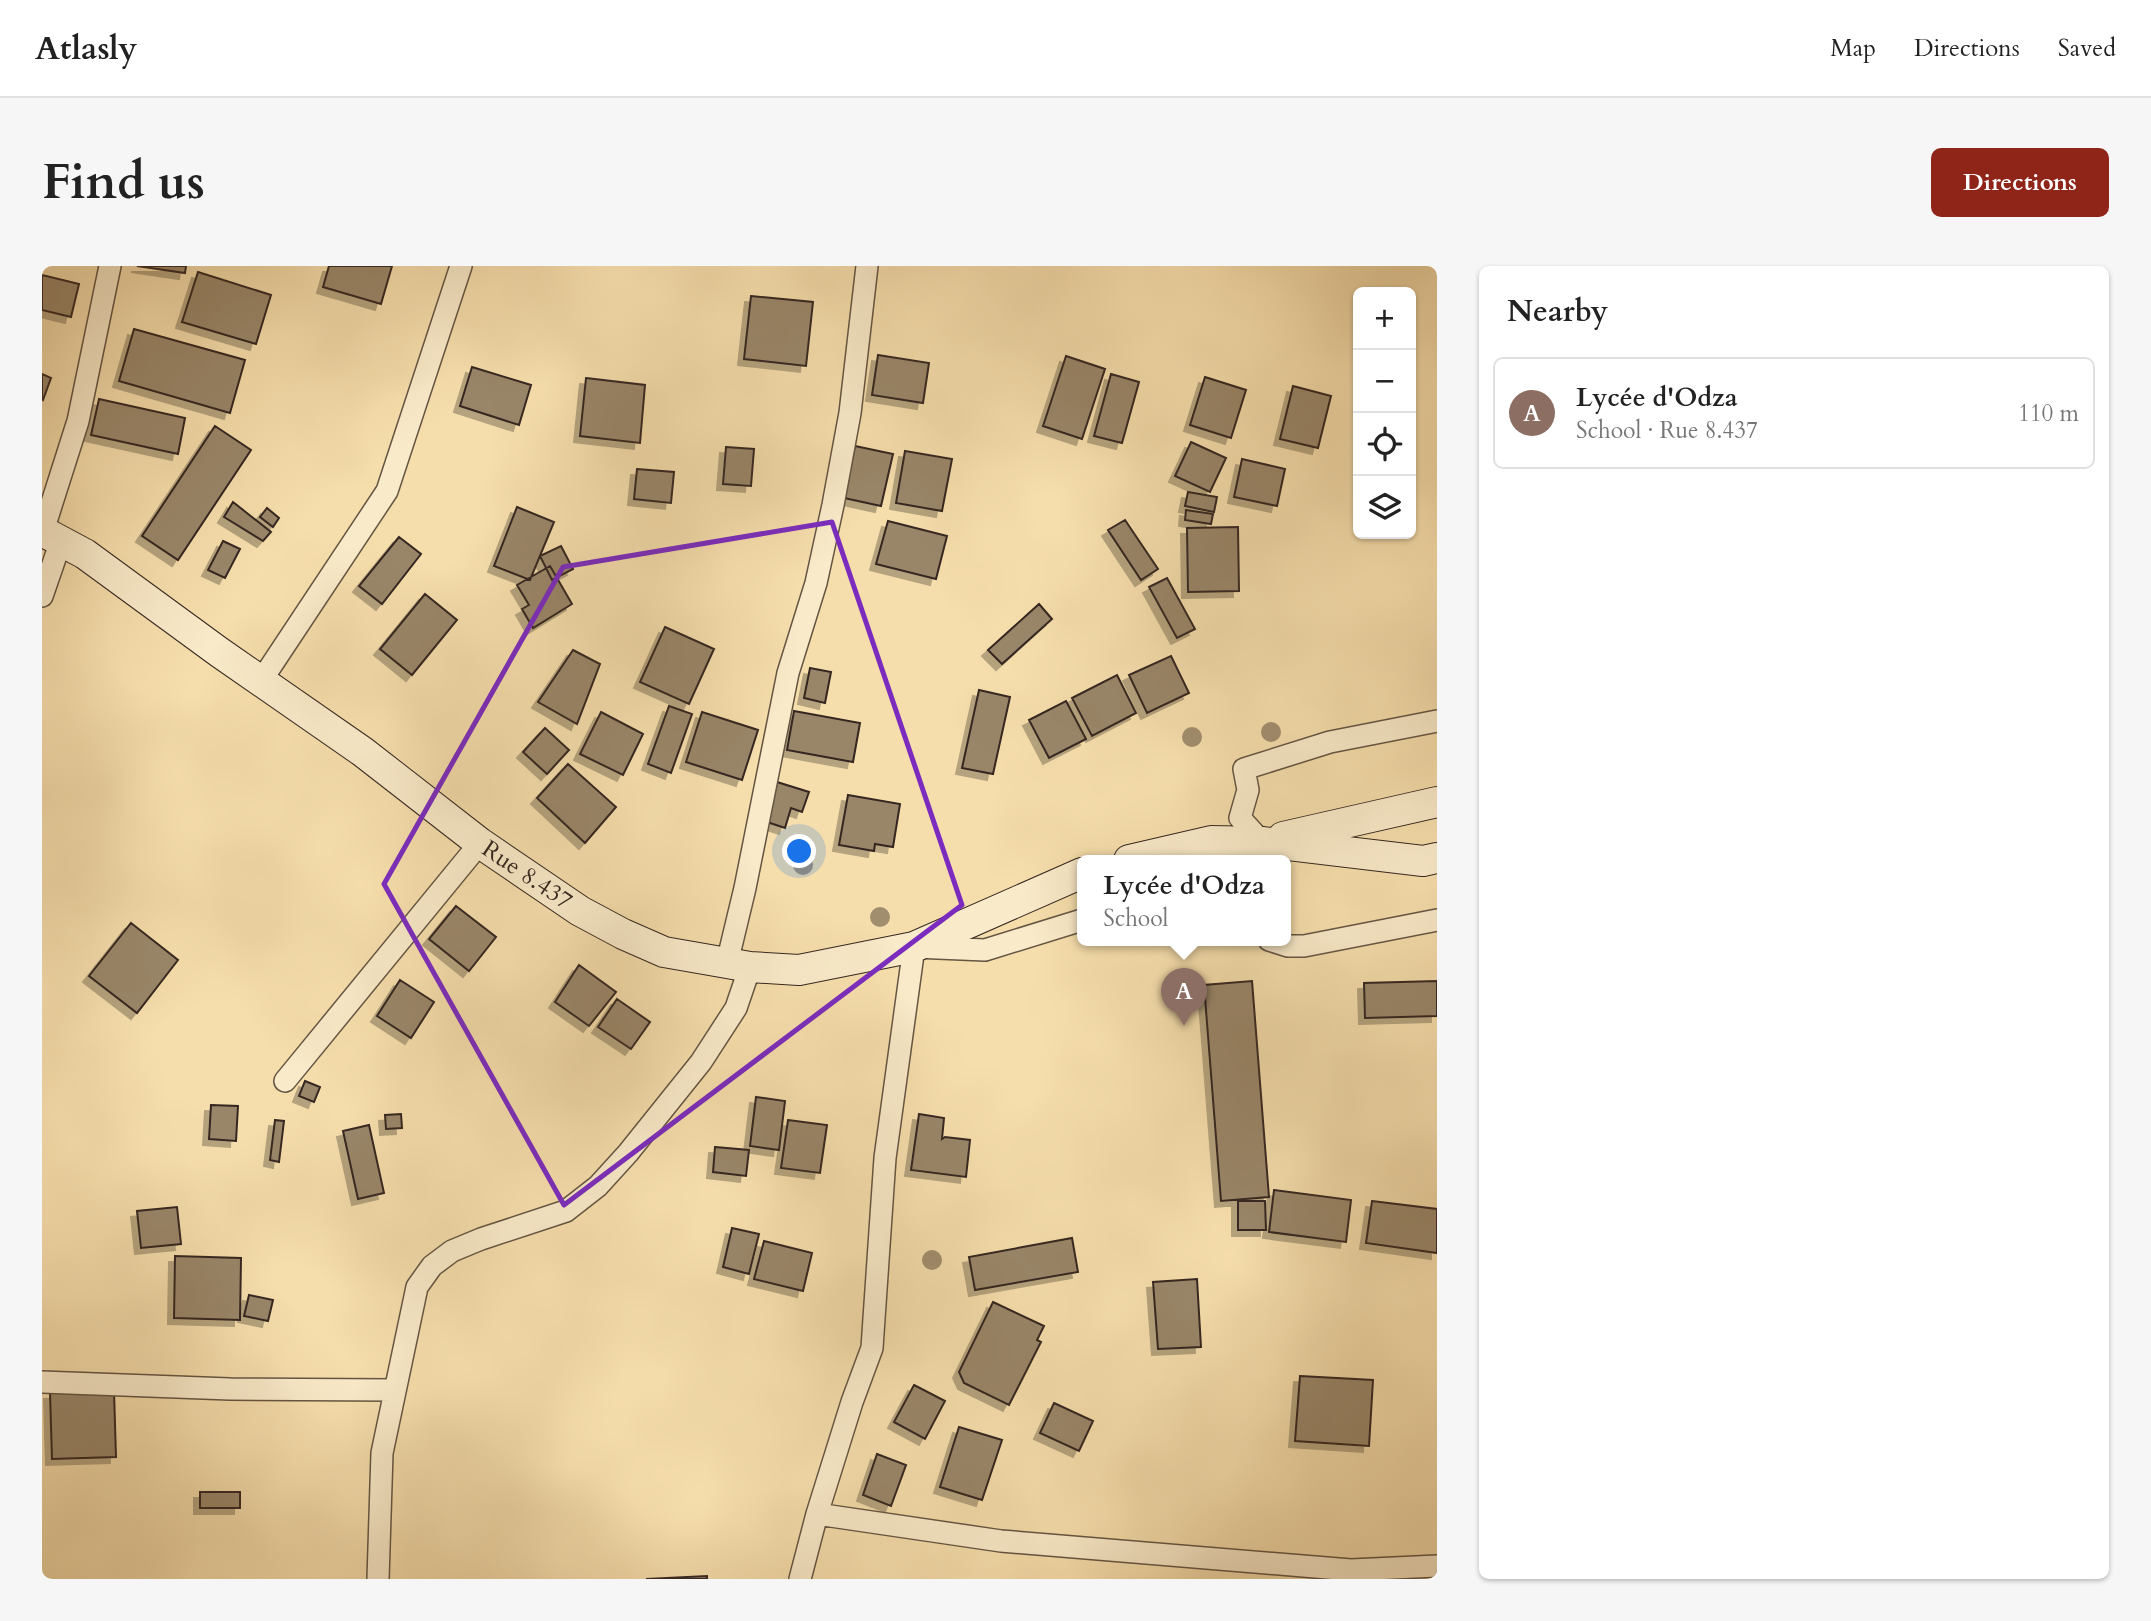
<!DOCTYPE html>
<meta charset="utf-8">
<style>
:root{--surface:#fff;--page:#f6f6f6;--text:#222;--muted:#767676;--line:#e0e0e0;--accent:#8f2418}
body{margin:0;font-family:Cardo,serif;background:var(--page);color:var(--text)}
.controls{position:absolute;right:21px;top:21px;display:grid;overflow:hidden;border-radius:10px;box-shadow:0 2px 5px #0004}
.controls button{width:63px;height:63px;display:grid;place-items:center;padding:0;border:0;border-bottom:2px solid var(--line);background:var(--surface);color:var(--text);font:35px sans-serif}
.you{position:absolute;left:758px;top:586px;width:24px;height:24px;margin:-18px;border:5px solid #fff;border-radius:50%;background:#1a73e8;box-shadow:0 0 0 10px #1a73e833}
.badge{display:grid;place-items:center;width:46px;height:46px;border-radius:50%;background:var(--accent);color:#fff;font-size:23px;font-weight:700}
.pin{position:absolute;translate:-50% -58px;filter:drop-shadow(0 2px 4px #0008)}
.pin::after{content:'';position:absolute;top:37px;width:24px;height:21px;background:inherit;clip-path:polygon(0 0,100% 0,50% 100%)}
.popup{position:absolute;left:1035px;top:589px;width:214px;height:91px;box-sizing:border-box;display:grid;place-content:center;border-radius:10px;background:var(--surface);filter:drop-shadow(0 2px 5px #0005);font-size:23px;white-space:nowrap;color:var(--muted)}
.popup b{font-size:26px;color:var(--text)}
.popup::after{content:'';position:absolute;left:50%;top:100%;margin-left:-14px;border:14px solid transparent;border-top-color:var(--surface)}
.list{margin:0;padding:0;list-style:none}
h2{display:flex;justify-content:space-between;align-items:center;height:91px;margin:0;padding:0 28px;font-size:30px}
h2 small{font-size:23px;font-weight:400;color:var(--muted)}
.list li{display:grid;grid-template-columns:46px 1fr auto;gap:21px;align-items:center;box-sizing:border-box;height:112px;margin:0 14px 14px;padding:0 14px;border:2px solid var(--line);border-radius:10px}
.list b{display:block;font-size:26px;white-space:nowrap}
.list p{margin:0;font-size:23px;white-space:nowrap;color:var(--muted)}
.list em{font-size:23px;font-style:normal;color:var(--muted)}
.icon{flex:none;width:38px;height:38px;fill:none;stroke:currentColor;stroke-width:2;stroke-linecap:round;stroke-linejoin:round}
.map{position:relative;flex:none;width:1395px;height:1313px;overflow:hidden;border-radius:10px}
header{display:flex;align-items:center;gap:42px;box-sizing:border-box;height:98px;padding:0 35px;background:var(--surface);border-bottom:2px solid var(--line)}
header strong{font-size:33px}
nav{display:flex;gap:38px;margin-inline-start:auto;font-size:24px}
.intro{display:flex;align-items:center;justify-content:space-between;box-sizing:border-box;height:168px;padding:0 42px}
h1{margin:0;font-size:49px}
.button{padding:18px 32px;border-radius:10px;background:var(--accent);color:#fff;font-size:24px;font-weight:700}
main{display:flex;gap:42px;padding:0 42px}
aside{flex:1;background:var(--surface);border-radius:10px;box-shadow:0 2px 5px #0004}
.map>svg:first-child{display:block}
</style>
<header>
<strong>Atlasly</strong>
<nav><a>Map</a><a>Directions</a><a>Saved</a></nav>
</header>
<div class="intro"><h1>Find us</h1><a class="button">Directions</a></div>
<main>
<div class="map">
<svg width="1395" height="1313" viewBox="0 0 1395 1313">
<defs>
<filter id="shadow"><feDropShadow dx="-6" dy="6" stdDeviation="0" flood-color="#0004"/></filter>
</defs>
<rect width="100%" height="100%" fill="#f6deac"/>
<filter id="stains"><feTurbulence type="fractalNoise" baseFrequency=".00286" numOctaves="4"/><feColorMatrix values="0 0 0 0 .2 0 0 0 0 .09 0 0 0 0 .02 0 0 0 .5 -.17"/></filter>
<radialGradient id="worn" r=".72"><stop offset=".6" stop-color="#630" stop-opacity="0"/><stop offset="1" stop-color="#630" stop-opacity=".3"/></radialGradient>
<path fill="#998669" stroke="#342720" stroke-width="2" filter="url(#shadow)" d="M95 0H144L143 7Z
M287 0H350L339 38 281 21Z
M156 6 229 29 214 78 140 56Z
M0 9 37 18 29 51 0 44Z
M709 30 771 36 764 100 702 93Z
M92 63 203 94 188 147 77 115Z
M836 89 887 97 881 137 830 129Z
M1024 90 1063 103 1040 173 1001 160Z
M430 101 489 119 477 159 418 140Z
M0 108 9 112 1 134 0 133Z
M1069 108 1097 116 1080 177 1052 170Z
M1163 111 1204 124 1189 172 1148 159Z
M544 112 603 119 598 177 538 170Z
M1251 120 1289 130 1276 182 1238 173Z
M57 133 143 152 136 188 49 169Z
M173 160 209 184 136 294 100 270Z
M1149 176 1184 192 1168 226 1133 210Z
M813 180 851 188 839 240 802 232Z
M684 181 712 183 709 220 681 218Z
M863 185 910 193 900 245 854 237Z
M1200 193 1243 203 1235 240 1192 231Z
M595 203 632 206 629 237 592 233Z
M1146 226 1175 231 1172 246 1143 240Z
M191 236 229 266 221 275 182 251Z
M475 241 512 256 488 314 452 300Z
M225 242 237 252 231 261 218 251Z
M1144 244 1171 248 1169 258 1143 254Z
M1083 254 1116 303 1099 314 1066 264Z
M846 255 905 270 894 313 834 298Z
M1196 261 1197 325 1146 326 1145 262Z
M357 271 379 288 340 338 317 320Z
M181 275 198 283 183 312 166 304Z
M519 280 531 303 510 314 498 290Z
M508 300 530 338 491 362 480 343 487 339 475 319Z
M1125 312 1153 363 1135 372 1107 321Z
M383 328 415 354 370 409 338 383Z
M997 338 1010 353 960 398 946 384Z
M623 361 672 383 647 438 598 416Z
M531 384 558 398 535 458 496 436Z
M1129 390 1147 427 1105 447 1087 409Z
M768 402 789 406 783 437 762 432Z
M1075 409 1094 447 1050 470 1030 432Z
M937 424 968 431 951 508 920 502Z
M1024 435 1044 473 1007 492 987 454Z
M627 440 650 448 629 507 606 498Z
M752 445 818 457 811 496 745 484Z
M559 446 601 468 581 509 538 488Z
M660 446 716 464 700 514 644 496Z
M503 462 527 484 505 508 481 486Z
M526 498 574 541 543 577 495 532Z
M735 516 767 526 760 546 749 542 743 562 722 555Z
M806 529 858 538 851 581 833 578 832 585 797 579Z
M414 640 454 671 427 705 387 673Z
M89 657 136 694 95 747 47 710Z
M537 699 574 726 547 760 513 736Z
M358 714 392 736 369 772 335 750Z
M1210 715 1227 931 1179 935 1162 719Z
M1395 715V750L1323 752 1322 717Z
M575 733 608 756 589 783 556 761Z
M263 815 278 821 272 836 257 830Z
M714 831 743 835 737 884 708 880Z
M169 839 196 840 194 875 167 873Z
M359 848 360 862 344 863 343 849Z
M877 848 902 852 900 873 903 871 928 874 924 911 869 904Z
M233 854 242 855 237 896 228 894Z
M746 854 785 859 778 907 739 902Z
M327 859 342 927 316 933 301 865Z
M673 881 707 884 704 910 671 906Z
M1232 924 1309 934 1304 976 1227 966Z
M1196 935H1223L1224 964H1196Z
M1330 935 1395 943V987L1324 977Z
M135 941 139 978 99 982 95 945Z
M690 962 717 968 707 1008 681 1001Z
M1030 972 1036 1006 933 1024 927 991Z
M722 975 770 987 761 1025 712 1013Z
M133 990 199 992 198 1054 132 1052Z
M1155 1013 1159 1081 1116 1083 1111 1016Z
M207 1029 231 1034 226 1055 202 1050Z
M951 1036 1002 1060 995 1074 999 1076 967 1139 922 1117 917 1106Z
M1258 1110 1331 1114 1327 1180 1253 1175Z
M872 1119 903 1135 883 1173 852 1156Z
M72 1125 74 1191 10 1193 8 1127Z
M1012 1137 1051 1155 1037 1185 998 1167Z
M917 1161 960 1174 940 1234 898 1221Z
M835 1188 864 1199 849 1240 821 1229Z
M158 1226H198V1242H158Z
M665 1310V1313H604Z"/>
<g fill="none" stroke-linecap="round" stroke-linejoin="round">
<defs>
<path id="street" d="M1 265 36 155 68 0
M0 330 19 275
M219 415 345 225 419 0
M1220 576 1198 552 1206 524 1202 503 1288 476 1395 455
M1227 674 1246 680H1262L1395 654
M685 697 703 622 746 407 774 317 791 239 808 147 825 0
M243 815 438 577
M0 1116 188 1123 353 1124
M775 1248 959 1275 1309 1304 1395 1300
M336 1313 340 1187 375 1021 390 1000 410 985 439 973 524 945 556 920 586 887 659 796 694 742 708 701
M758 1313 775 1248 810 1136 830 1082 843 892 872 681 943 684 1040 654"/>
<path id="secondary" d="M0 265 43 288 177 386 321 486 438 577 538 645 581 668 622 686 708 701 757 704 872 681 1040 607
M1241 571 1395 536
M1087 594 1169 575 1220 576 1381 595 1395 592"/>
</defs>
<use href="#street" stroke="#645543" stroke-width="24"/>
<use href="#secondary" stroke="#342720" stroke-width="32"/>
<use href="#street" stroke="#f9eac9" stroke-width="21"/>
<use href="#secondary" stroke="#f9eac9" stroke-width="30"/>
</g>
<g fill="#a18e6f">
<circle cx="1229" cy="466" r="10"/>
<circle cx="1150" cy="471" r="10"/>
<circle cx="761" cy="599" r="10"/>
<circle cx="838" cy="651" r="10"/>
<circle cx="890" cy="994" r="10"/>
</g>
<path fill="none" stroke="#7b2cbf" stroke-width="5" stroke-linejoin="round" d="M790 256 920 639 522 939 342 618 521 301Z"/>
<g text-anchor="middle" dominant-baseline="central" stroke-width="5" stroke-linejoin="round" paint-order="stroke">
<g font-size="24" fill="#342720" stroke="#f9eac9">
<text transform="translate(485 609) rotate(34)">Rue 8.437</text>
</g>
</g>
<rect width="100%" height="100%" filter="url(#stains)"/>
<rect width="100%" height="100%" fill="url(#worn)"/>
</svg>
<div class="controls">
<button>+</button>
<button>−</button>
<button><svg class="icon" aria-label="locate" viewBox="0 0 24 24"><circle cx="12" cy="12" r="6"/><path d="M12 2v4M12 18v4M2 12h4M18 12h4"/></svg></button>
<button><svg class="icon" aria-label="layers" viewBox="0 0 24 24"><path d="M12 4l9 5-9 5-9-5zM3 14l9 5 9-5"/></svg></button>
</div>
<div class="you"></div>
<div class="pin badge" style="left:1142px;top:760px;background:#8d6e63">A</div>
<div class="popup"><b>Lycée d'Odza</b>School</div>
</div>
<aside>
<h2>Nearby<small></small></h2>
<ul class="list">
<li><span class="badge" style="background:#8d6e63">A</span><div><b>Lycée d'Odza</b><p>School · Rue 8.437</p></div><em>110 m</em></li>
</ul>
</aside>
</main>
